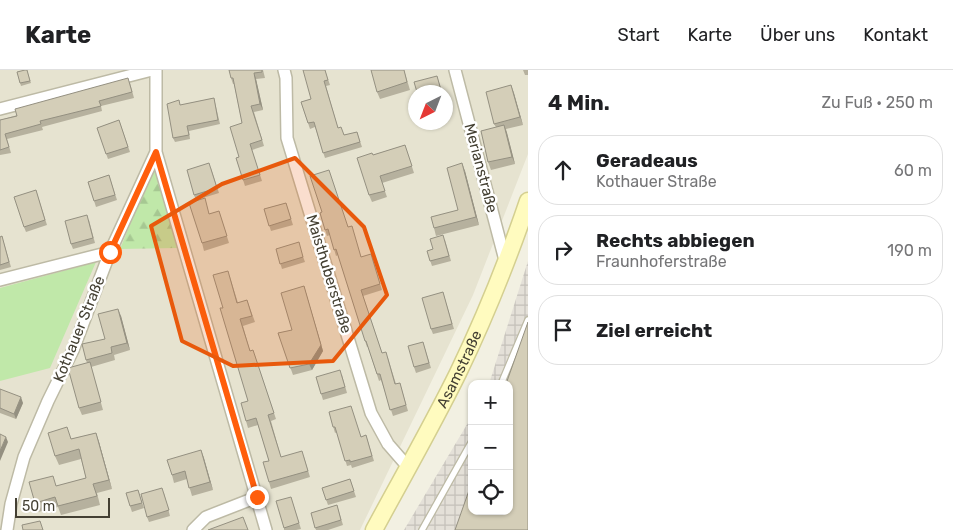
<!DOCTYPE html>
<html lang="de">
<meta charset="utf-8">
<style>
:root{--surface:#fff;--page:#f2f2f2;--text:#202124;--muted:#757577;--line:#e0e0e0}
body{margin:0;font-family:Rubik,sans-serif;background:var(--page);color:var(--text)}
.controls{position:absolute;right:15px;bottom:15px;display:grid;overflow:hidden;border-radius:10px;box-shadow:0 1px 4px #0004}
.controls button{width:45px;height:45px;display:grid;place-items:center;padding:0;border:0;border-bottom:1px solid var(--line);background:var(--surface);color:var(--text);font:25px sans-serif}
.compass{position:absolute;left:408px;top:15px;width:45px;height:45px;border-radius:50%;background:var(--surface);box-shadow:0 1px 4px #0004;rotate:222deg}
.scale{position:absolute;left:15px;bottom:12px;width:95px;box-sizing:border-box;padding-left:5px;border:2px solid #444033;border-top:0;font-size:14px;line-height:18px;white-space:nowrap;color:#444033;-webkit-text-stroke:4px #fff;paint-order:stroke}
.stop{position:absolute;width:15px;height:15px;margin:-11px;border:4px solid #ff5e0c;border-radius:50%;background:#fff}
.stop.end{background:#ff5e0c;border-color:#fff;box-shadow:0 1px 5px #0008}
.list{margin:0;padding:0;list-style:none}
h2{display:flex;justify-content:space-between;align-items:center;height:65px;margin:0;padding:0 20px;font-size:21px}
h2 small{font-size:16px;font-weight:400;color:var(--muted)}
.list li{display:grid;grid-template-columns:32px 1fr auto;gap:15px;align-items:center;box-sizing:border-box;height:70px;margin:0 10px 10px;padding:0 10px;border:1px solid var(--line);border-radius:20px}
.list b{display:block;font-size:19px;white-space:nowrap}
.list p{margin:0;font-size:16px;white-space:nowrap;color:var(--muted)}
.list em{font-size:16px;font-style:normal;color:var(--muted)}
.icon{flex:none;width:28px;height:28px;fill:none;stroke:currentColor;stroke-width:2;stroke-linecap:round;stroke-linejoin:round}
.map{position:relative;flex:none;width:528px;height:460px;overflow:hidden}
header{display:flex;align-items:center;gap:30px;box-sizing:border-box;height:70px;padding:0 25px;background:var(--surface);border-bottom:1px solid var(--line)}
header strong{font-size:24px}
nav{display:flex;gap:28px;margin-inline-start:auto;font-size:18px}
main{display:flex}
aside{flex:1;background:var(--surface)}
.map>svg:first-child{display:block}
</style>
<header>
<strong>Karte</strong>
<nav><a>Start</a><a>Karte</a><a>Über uns</a><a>Kontakt</a></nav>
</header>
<main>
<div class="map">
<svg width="528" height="460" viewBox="0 0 528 460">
<defs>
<pattern id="industrial-grid" width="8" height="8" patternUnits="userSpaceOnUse" patternTransform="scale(1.25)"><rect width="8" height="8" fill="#e4e0d8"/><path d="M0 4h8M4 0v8" fill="none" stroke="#c5c1ba"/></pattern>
<pattern id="forest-firs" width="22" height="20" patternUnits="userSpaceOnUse" patternTransform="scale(1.25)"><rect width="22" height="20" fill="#c0e8a9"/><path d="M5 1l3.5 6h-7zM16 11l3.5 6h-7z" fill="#a6c892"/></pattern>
</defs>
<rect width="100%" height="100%" fill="#f2f0e2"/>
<path fill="#e6e3d0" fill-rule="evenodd" d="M0 0H528V84L473 225 360 460H0ZM416 22H446V52H416Z"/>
<path fill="url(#industrial-grid)" d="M528 191V460H404L472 346V441H509V314H489Z"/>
<path fill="#c0e8a9" d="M96 192 50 298 0 311V218Z"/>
<path fill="url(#forest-firs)" d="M155 94 177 178 120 179Z"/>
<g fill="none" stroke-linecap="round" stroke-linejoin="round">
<defs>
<path id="lane" d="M501 314 528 250
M422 460 472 371"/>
<path id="street" d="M284 0 286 8 287 68 371 343 388 374 408 397
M455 0 506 194
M0 39 152 0
M156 82 266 460
M0 210 110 182
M7 460 11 434 24 387 48 331 73 280 110 182 156 82V0
M193 460 206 447 257 427"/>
<g id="secondary">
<path id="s1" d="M374 460C402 408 432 356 458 303 485 247 508 190 528 131"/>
</g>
</defs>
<use href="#lane" stroke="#bdbaa5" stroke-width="8"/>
<use href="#street" stroke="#bdbaa5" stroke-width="14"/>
<use href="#secondary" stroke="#d4cf90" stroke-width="19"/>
<use href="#lane" stroke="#fff" stroke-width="5.5"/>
<use href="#street" stroke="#fff" stroke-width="11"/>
<use href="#secondary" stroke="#fffbbf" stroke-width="16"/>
</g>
<path fill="#b6b19e" d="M27 0 31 13 21 16 17 2Z
M263 0 265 8 256 9 263 40 254 42 264 76 252 80 262 111 245 116 236 88 239 87 242 53 234 14H233L231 8Z
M325 0 330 15 326 16 338 58 344 65 357 62 362 77 325 88 315 57 310 59 301 32 311 29Z
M404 0 410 20 380 29 377 22Z
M523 0H528V5H525Z
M437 6 442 22H417Z
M130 13 134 28 101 36 102 41 42 57 43 60 7 69 11 83 0 85V50Z
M511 15 523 55 506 59 515 94 491 100 488 92 496 57 494 54Z
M214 28 220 54 189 61 190 69 175 72 173 68 181 35Z
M119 50 130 82 108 89 97 58Z
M405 75 414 103 382 113 387 127 372 132 369 125 373 85Z
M211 98 219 123 196 130 194 125Z
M465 101 479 155 436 166 434 158 458 140Z
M109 105 117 130 96 137 88 112Z
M36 120 47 155 26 162 24 157Z
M286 133 293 155 271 161 264 139Z
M219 141 229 173 204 181 202 173 210 144Z
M320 143 348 157 361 187 373 190 382 220 363 226 382 283 388 288 396 314 400 313 408 341 393 346 381 310 379 311 368 277H367L365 271 338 185 336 186 330 165 327 166Z
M89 150 95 173 73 179 71 174Z
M2 166 11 197 0 200V167Z
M445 170 451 191 432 196 427 181 433 179Z
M300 178 305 192 282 199 276 179Z
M230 207 238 233 247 230 255 252 243 256 250 281 255 286 276 349 271 351 281 387H304L310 407 271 419 269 412V391L258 355 248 358 246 351 248 331 223 238Z
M304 216 323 281 312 300 293 305 278 263 292 260Z
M443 222 454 259 433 264 431 259Z
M121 246 130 280 114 285 115 290 91 297 103 340 82 345 79 338 87 293 86 290 105 269Z
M423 272 431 298 416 303 414 297Z
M342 305 347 323 323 330 316 307Z
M0 319 23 333 16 349 0 343Z
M329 342 361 367 366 365 374 391 352 398 351 395 347 396 337 362 335 363Z
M96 363 99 372 112 419 97 423 100 435 61 445 58 437 38 442 35 433 57 416 86 408 81 389 59 395 55 386 71 369Z
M201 380 213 420 192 426 187 409 174 413 172 405Z
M350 409 356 427 328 435 322 418Z
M138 420 144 438 132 442 130 436Z
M164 423 170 446 149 452 147 447Z
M291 427 301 459 296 460H284V458Z
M337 435 343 455 328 460H316L311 443Z"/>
<path fill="#949081" d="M254 3 256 9 263 40 260 34Z
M511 15 514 23 523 55 520 47Z
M504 55 507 63 515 94 512 87Z
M462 93 465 101 479 155 476 147Z
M304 216 323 281 312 300 309 294Z
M118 239 121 246 130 280 127 273Z
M21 327 23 333 16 349 14 344Z
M96 363 99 372 112 419 109 410Z
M6 367 8 372 0 391V381Z
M201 380 204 388 213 420 210 412Z"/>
<path fill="#d4ceb8" stroke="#949081" d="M25 0H27L30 11 20 13 17 2Z
M229 0H262V2L254 3 260 34 251 36 262 70 250 74 260 105 243 110 236 88 239 87 230 57 242 53 233 8H231Z
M303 0H325L328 10 324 11 338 58 341 57 344 65 357 62 360 72 323 83 314 52 308 53 301 32 311 29Z
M371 0H404L407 12 377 22Z
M437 6 441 20 430 22H417L414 12Z
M128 8 132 22 99 31 101 36 40 51 41 54 5 64 9 77 0 80V50L17 46 15 39Z
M511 15 520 47 494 54 486 22Z
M214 28 218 50 187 56 189 65 173 68 167 34 179 30 180 35Z
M119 50 128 77 106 84 97 58Z
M504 55 512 87 488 92 481 61Z
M405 75 412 96 380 106 385 121 369 125 357 88 372 83 373 85Z
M209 93 217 118 194 125 187 100Z
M462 93 476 147 434 158 431 147 458 140 447 98Z
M329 100 348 157 352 156 361 187 371 184 380 214 361 220 382 283 386 282 395 314 400 313 406 335 390 340 380 304H377L366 271H365L336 179 334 180 328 159 325 160 320 143 322 142 310 106Z
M109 105 115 125 94 131 88 112Z
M36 120 45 150 24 157 14 127Z
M205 128 209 144 219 141 227 166 202 173 189 133Z
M286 133 291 149 269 156 264 139Z
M87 145 93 168 71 174 65 151Z
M443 165 449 186 430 191 427 181 433 179 430 169Z
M2 166 9 192 0 195V167Z
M299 172 303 187 280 194 276 179Z
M228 201 237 233 247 230 252 246 240 249 250 281 253 280 274 343 268 345 281 387 302 381 308 401 269 412 263 392 269 391 256 348 246 351 241 333 248 331 220 238H223L213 205Z
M304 216 321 275 309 294 290 298 278 263 292 260 281 223Z
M443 222 452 254 431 259 422 228Z
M118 239 127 273 111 277 112 283 86 290 82 274 105 269 98 244Z
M528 252V460H455L472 412V441H509V314H506Z
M423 272 429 293 414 297 408 276Z
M90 292 101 332 79 338 68 298Z
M340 300 345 317 321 324 316 307Z
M0 319 21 327 14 344 0 338Z
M351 336 361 367 366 365 372 386 350 392V390L345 391 335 357H333L329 342Z
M67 357 71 369 96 363 109 410 93 414 97 426 58 436 55 427 35 433 29 412 53 406 56 416 86 408 79 379 55 386 48 363Z
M0 364 6 367 0 381Z
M201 380 210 412 189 418 185 401 172 405 167 390Z
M350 409 354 421 326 430 322 418Z
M162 418 169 440 147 447 141 424Z
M138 420 142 433 130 436 126 423Z
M291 427 299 453 284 458 276 431Z
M337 435 341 450 315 458 311 443Z
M243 447 248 460H208Z
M40 451 43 460H23L22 455Z"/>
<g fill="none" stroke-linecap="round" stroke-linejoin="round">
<path stroke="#ff5e0c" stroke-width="6" d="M110 182 156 82 257 427"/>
</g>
<path fill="#e8590c" fill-opacity="0.2" stroke="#e8590c" stroke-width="4" stroke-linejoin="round" d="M295 88 364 157 387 225 333 291 233 296 182 271 151 156 222 114Z"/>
<g text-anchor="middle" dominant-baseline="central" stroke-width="5" stroke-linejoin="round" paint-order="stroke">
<g font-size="15" fill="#444033" stroke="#fff">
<text transform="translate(481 98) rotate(75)">Merianstraße</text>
<text transform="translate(329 204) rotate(73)">Maisthuberstraße</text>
<text transform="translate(79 259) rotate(-68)">Kothauer Straße</text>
<text stroke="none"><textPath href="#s1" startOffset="182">Asamstraße</textPath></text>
</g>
</g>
</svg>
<div class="controls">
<button>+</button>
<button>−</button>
<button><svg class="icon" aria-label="locate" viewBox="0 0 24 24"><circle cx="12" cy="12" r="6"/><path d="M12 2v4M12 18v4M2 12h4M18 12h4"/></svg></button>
</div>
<svg class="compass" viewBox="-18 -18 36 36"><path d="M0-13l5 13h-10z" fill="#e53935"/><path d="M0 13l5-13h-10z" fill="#757577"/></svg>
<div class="scale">50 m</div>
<div class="stop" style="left:110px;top:182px"></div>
<div class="stop end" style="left:257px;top:427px"></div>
</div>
<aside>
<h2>4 Min.<small>Zu Fuß · 250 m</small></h2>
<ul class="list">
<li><svg class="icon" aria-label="ahead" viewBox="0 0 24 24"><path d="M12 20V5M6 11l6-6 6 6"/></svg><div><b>Geradeaus</b><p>Kothauer Straße</p></div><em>60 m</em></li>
<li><svg class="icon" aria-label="right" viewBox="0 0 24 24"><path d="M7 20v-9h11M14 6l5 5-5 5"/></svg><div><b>Rechts abbiegen</b><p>Fraunhoferstraße</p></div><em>190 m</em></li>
<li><svg class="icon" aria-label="arrive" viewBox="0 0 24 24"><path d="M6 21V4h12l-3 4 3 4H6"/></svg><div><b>Ziel erreicht</b></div></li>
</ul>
</aside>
</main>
